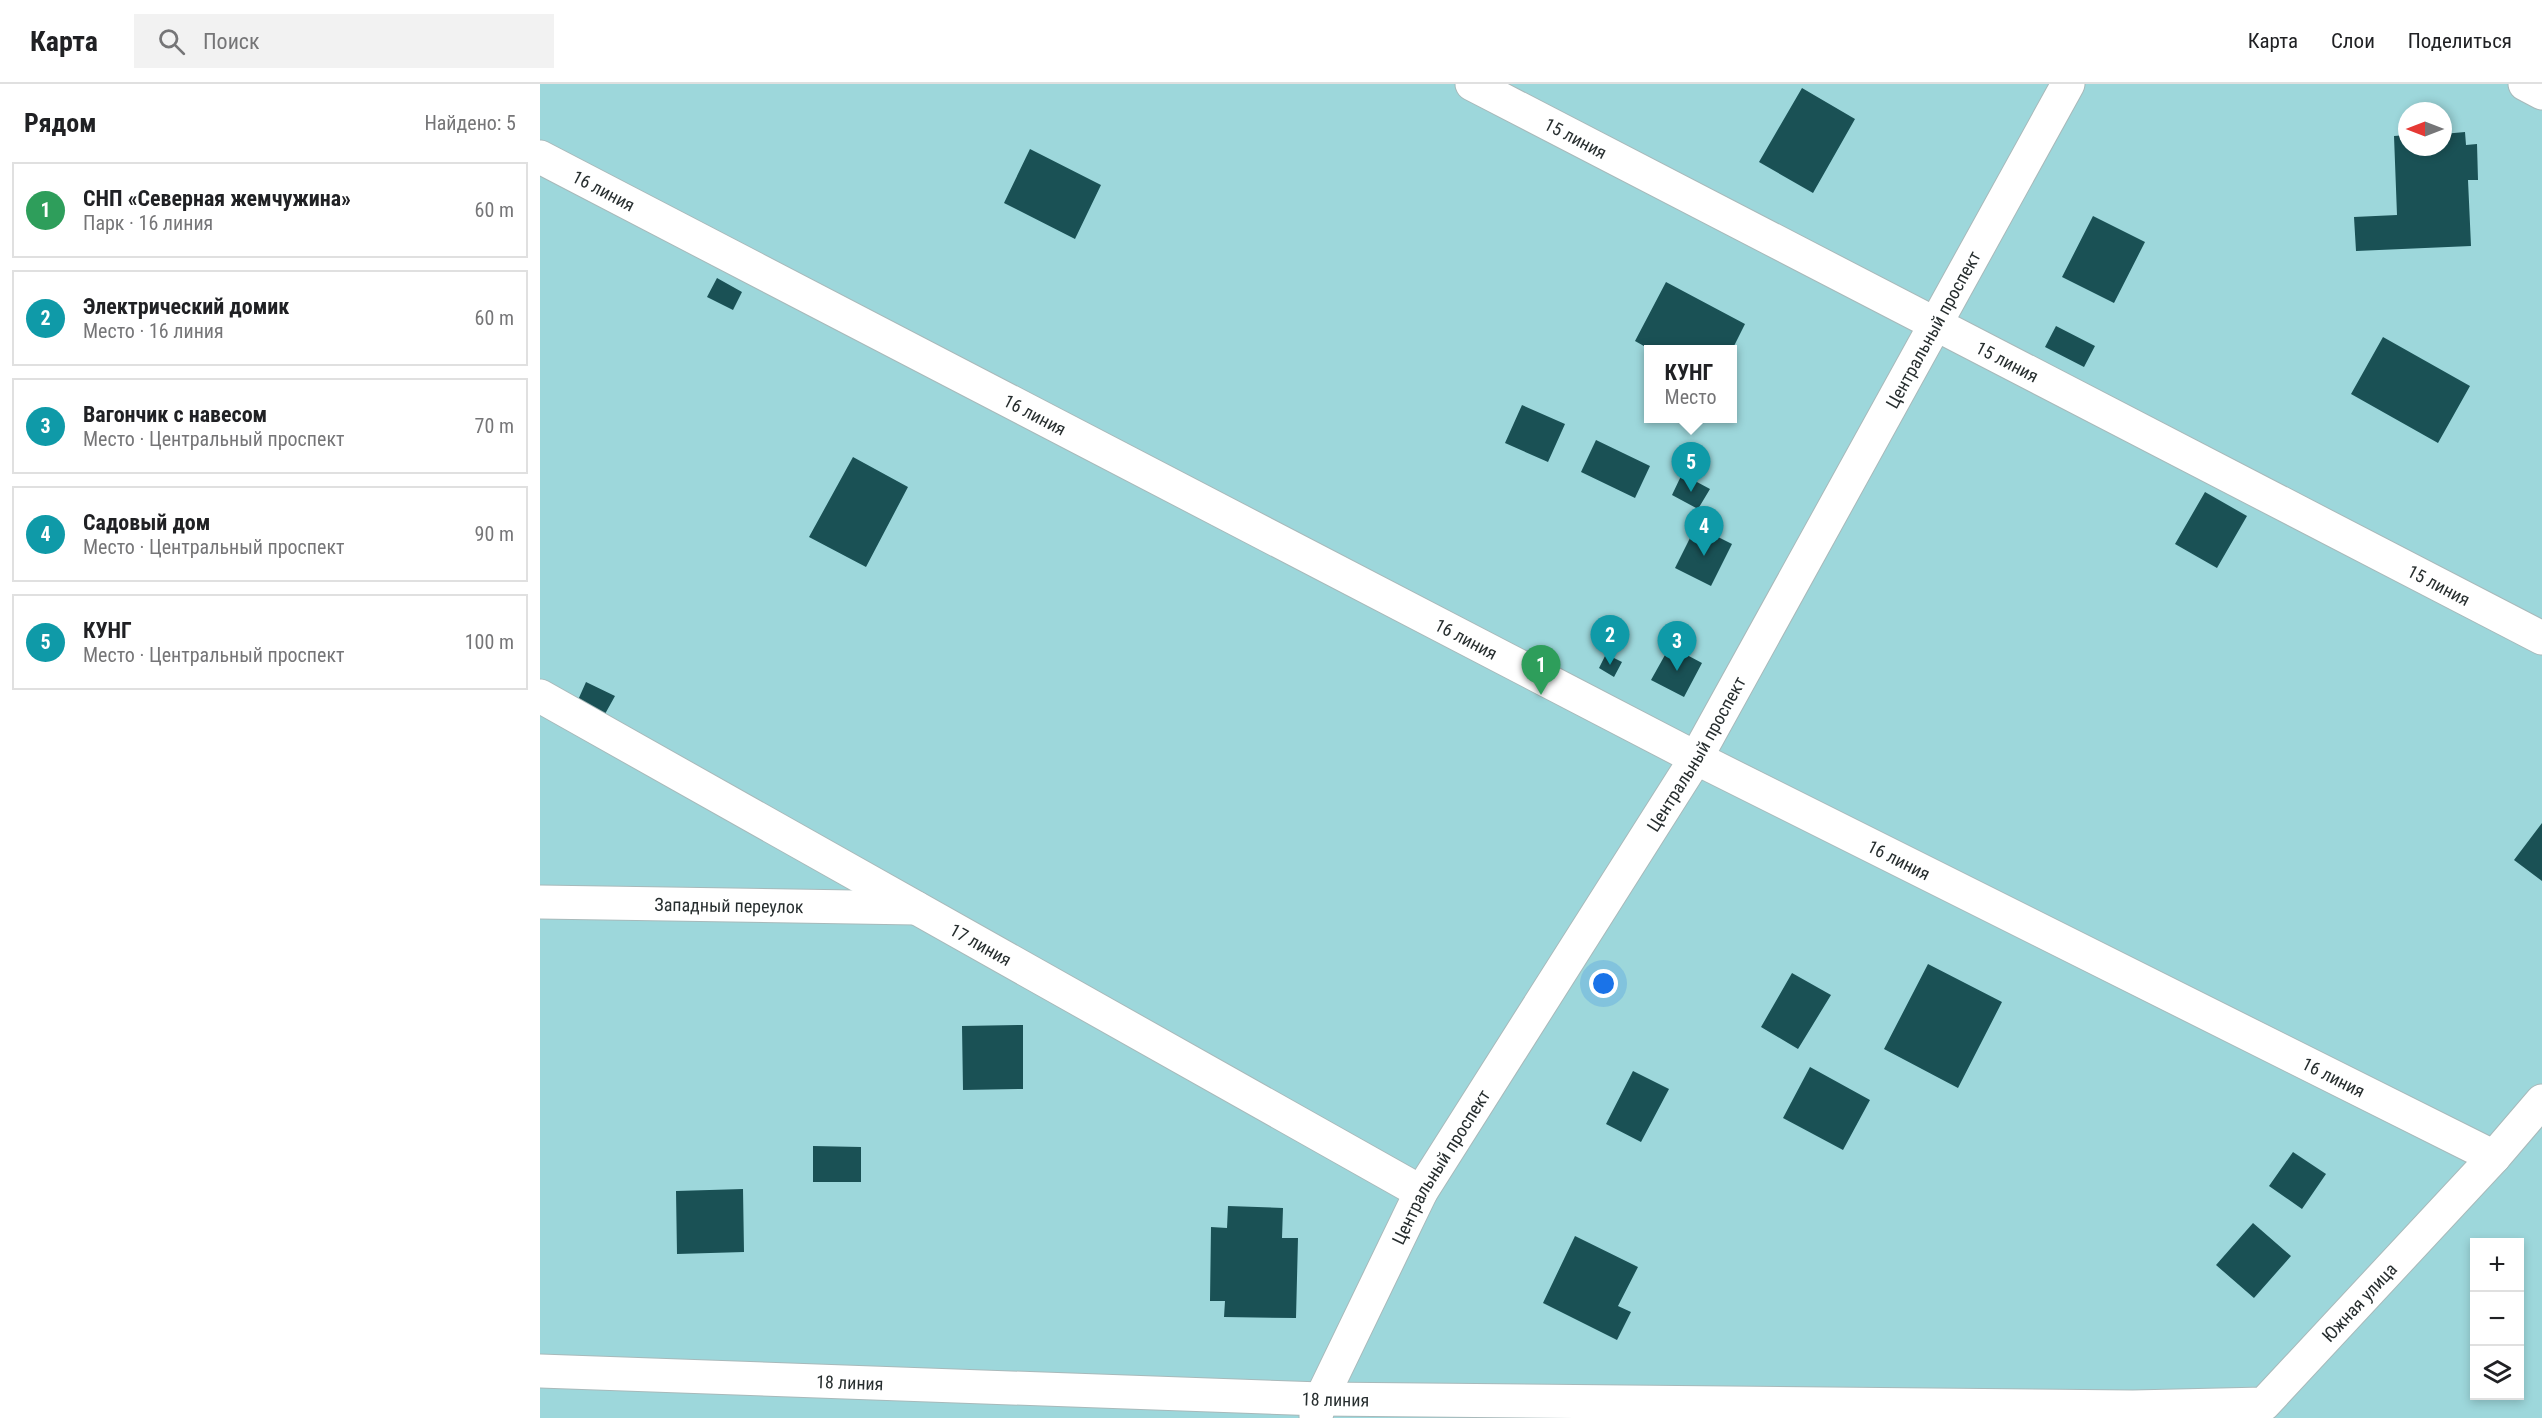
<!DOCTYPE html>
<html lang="ru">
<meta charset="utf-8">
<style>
:root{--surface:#fff;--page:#f2f2f2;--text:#202124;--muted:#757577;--line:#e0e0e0;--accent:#d93025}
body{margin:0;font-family:"Roboto Condensed",sans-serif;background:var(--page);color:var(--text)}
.controls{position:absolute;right:18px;bottom:18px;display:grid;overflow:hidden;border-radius:0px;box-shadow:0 3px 9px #0003}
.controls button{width:54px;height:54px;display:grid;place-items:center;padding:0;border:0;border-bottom:2px solid var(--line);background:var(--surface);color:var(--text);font:30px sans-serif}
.compass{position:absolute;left:1858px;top:18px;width:54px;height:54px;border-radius:50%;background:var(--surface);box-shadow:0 3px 9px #0003;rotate:270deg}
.you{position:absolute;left:1064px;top:900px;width:21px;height:21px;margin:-15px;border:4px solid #fff;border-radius:50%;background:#1a73e8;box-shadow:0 0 0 9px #1a73e833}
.badge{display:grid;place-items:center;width:39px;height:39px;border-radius:50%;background:var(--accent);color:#fff;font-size:20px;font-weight:700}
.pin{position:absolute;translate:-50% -50px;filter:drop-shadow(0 2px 3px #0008)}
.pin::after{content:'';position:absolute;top:32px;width:21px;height:18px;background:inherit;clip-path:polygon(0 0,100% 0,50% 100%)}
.popup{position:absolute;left:1104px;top:261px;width:93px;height:78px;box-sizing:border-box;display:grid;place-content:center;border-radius:0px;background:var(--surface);filter:drop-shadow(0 2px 4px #0005);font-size:20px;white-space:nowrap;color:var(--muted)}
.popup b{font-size:22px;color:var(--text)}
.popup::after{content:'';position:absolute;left:50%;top:100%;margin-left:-12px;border:12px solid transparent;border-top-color:var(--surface)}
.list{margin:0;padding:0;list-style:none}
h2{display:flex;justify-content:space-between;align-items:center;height:78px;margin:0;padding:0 24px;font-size:26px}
h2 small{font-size:20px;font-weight:400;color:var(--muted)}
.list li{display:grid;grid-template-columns:39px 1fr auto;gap:18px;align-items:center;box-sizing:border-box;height:96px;margin:0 12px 12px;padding:0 12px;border:2px solid var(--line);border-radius:0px}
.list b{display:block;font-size:22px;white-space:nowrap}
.list p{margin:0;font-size:20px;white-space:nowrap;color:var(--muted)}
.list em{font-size:20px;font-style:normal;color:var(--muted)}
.icon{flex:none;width:33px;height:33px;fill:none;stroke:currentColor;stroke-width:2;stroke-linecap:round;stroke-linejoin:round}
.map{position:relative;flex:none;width:2002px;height:1334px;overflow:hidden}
header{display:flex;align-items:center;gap:36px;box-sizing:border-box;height:84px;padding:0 30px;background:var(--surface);border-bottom:2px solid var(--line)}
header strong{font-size:28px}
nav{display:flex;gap:33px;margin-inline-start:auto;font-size:21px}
.search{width:420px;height:54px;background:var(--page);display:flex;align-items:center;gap:15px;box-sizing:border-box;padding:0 21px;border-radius:0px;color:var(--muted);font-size:22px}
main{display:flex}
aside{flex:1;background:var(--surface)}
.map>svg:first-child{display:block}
</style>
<header>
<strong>Карта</strong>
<div class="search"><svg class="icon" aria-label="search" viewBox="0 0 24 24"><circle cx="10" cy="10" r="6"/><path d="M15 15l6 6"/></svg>Поиск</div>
<nav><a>Карта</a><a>Слои</a><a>Поделиться</a></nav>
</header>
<main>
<aside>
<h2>Рядом<small>Найдено: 5</small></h2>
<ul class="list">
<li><span class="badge" style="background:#2e9e5b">1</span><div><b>СНП «Северная жемчужина»</b><p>Парк · 16 линия</p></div><em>60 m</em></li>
<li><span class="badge" style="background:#0f9aa8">2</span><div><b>Электрический домик</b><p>Место · 16 линия</p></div><em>60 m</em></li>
<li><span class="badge" style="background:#0f9aa8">3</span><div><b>Вагончик с навесом</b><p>Место · Центральный проспект</p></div><em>70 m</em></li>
<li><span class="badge" style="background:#0f9aa8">4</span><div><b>Садовый дом</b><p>Место · Центральный проспект</p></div><em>90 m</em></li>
<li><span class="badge" style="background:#0f9aa8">5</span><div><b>КУНГ</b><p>Место · Центральный проспект</p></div><em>100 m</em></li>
</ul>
</aside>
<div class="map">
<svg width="2002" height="1334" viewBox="0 0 2002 1334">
<rect width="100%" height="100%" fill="#e1f3f4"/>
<path fill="#9dd7db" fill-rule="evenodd" d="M0 0H2002V1334H0ZM1867 27H1903V63H1867ZM1109 266H1193V334H1109ZM1934 1158H1980V1312H1934Z"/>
<path fill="#1a5155" d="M1262 4 1315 35 1273 109 1219 78Z
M1925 48 1926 61 1937 60 1938 96H1928L1931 162 1816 167 1814 133 1857 131 1854 52 1867 51V63H1903V50Z
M490 65 561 101 535 155 464 119Z
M1553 132 1605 158 1574 219 1522 193Z
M177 194 202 208 193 226 167 213Z
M1126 198 1205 240 1192 266H1111L1095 257Z
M1516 242 1555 262 1544 283 1505 263Z
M1843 253 1930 302 1898 359 1811 310Z
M982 321 1025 340 1008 378 965 359Z
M1056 356 1110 382 1095 414 1041 388Z
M313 373 368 403 326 483 269 453Z
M1142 390 1170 405 1158 425 1132 411Z
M1665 408 1707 432 1677 484 1635 460Z
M1156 442 1192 460 1171 502 1135 484Z
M1130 562 1162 579 1144 613 1111 596Z
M1066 570 1082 578 1074 593 1059 584Z
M46 598 75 612 65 630 38 616Z
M2002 739V797L1974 776Z
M1388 880 1462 918 1418 1004 1344 965Z
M1252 889 1291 911 1258 965 1221 943Z
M483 941V1005L423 1006 422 942Z
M1270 983 1330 1016 1303 1066 1243 1034Z
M1093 987 1129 1005 1101 1058 1066 1040Z
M273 1062 321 1063V1098H273Z
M1753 1068 1786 1090 1762 1125 1729 1102Z
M203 1105 204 1168 137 1170 136 1107Z
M688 1122 743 1124 742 1154H758L756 1234 684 1233 685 1217H670L671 1143 687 1144Z
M1713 1139 1751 1172 1714 1214 1676 1181Z
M1035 1152 1098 1183 1078 1222 1091 1228 1077 1256 1003 1219Z"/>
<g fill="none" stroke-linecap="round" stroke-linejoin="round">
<defs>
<g id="minor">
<path id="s1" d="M932 0 2002 554"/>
<path d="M1985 0 2002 9"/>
<path id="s2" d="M0 73 1156 674 1954 1073"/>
<path id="s3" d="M0 612 881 1108"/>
<path id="s4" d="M0 818 376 824"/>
<path id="s5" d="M0 1287 781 1315 1593 1323 1724 1320 1954 1073 2002 1017"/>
<path id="s6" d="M776 1332 781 1315 881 1108 1156 674 1528 0"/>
</g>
</defs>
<use href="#minor" stroke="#a8b9ba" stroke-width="35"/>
<use href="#minor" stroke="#fff" stroke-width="33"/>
</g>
<g text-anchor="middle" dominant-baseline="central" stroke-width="6" stroke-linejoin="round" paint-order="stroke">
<g font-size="18" fill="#272e2f" stroke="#f6fefe">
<text stroke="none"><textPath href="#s1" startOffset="117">15 линия</textPath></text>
<text stroke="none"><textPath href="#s2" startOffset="72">16 линия</textPath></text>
<text stroke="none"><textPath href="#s6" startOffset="1251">Центральный проспект</textPath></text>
<text stroke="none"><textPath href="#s1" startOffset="603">15 линия</textPath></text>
<text stroke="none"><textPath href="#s2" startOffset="558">16 линия</textPath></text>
<text stroke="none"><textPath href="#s1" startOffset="1089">15 линия</textPath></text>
<text stroke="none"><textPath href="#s2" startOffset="1044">16 линия</textPath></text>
<text stroke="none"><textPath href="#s6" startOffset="765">Центральный проспект</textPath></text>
<text stroke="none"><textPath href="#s2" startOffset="1530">16 линия</textPath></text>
<text stroke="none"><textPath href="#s4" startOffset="189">Западный переулок</textPath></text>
<text stroke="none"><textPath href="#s3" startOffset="506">17 линия</textPath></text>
<text stroke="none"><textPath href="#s2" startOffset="2016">16 линия</textPath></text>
<text stroke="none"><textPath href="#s6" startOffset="279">Центральный проспект</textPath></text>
<text stroke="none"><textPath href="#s5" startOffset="1864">Южная улица</textPath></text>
<text stroke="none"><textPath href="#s5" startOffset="310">18 линия</textPath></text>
<text stroke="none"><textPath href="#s5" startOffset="796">18 линия</textPath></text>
</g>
</g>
</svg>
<div class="controls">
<button>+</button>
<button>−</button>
<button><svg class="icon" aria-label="layers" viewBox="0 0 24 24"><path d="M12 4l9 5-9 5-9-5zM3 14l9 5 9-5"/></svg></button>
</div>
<svg class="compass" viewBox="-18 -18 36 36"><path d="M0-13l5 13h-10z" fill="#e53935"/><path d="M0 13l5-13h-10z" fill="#757577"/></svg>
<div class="you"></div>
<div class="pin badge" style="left:1001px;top:611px;background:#2e9e5b">1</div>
<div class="pin badge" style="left:1070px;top:581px;background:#0f9aa8">2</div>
<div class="pin badge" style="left:1137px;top:587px;background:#0f9aa8">3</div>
<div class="pin badge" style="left:1164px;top:472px;background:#0f9aa8">4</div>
<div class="pin badge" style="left:1151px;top:408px;background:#0f9aa8">5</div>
<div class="popup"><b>КУНГ</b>Место</div>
</div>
</main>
